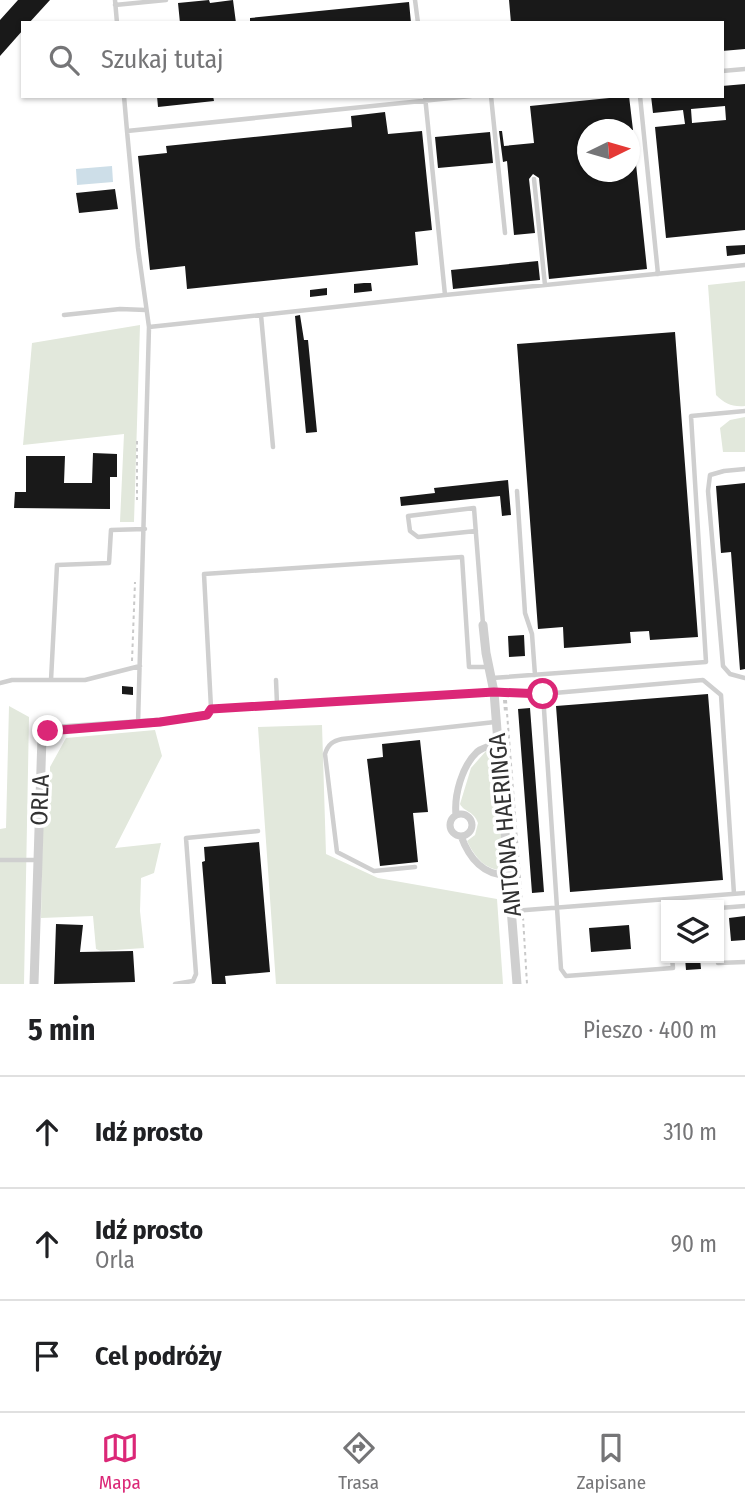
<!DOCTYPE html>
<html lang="pl">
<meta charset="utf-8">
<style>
:root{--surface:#fff;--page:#f6f6f6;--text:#202124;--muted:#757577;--line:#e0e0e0;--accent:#db2777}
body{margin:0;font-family:"Fira Sans Condensed",sans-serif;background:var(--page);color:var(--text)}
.controls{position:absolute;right:21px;bottom:21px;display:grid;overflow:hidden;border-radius:0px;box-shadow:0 2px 5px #0004}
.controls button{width:63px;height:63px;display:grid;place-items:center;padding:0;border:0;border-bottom:2px solid var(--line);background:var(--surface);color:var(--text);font:35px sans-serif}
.compass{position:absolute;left:577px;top:119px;width:63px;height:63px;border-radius:50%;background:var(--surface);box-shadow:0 2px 5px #0004;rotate:85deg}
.stop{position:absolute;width:21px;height:21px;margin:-16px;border:5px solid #db2777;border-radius:50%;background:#fff}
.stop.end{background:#db2777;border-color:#fff;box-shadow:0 2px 7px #0008}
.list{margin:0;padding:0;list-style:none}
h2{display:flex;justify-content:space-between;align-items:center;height:91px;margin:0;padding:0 28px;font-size:30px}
h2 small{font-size:23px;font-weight:400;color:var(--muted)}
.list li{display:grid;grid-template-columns:46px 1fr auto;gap:21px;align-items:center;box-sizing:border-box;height:112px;padding:0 28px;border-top:2px solid var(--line)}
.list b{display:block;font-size:26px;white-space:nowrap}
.list p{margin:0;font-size:23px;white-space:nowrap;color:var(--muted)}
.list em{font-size:23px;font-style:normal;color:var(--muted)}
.icon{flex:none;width:38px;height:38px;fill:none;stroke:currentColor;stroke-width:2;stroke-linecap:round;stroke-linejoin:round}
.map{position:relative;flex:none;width:745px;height:984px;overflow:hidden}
.search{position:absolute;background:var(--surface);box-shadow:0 2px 5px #0004;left:21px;right:21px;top:21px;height:77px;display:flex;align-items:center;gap:18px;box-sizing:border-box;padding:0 24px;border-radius:0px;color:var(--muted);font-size:26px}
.sheet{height:427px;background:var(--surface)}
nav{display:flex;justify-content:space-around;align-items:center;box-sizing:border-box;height:98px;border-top:2px solid var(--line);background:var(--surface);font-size:19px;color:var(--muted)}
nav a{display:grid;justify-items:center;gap:4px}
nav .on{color:var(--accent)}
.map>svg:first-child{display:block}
</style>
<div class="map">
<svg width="745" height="984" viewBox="0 0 745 984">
<rect width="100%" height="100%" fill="#fff"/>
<path fill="#e2e8dc" d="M745 281V406C732 407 725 404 716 395L708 285Z
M140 325 134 522H120L124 434 23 445 32 343Z
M745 417V452H723L720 428 730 420Z
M9 706 29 717 24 984H0V829L6 828Z
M322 725 326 854 378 878 497 899 503 984H276L258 727Z
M155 730 162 756 115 848 161 843 154 873 141 878 140 911 144 948 101 951 96 949 93 916 41 918 43 806 50 800V767L66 738Z
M486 751H491L495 758 503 864 499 870C483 868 474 855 467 841L475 835 478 823C474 811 464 812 460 804L471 768Z"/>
<path fill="#cddee8" d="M112 166 113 182 77 185 76 169Z"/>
<path fill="#191919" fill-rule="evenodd" d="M18 0H50L29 23H23V30L0 56V20Z
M209 0 210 3 233 0 236 23H180L178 3Z
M509 0H745V49L722 51V23H511Z
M409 2 411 23H250V18Z
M745 84V230L666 238 655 127 685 124 683 110 653 113 651 96H722V86ZM725 106 726 120 692 123 691 109Z
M157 96H213L214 101 158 107Z
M629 96 633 130H587V172H629V145H634L647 269 549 279 539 178 533 174 529 179 535 233 514 235 507 161 503 162 499 131H502L504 146 534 143 530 106Z
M385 112 388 134 422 131 432 230 415 232 418 265 187 289 185 266 150 270 138 156 167 153 166 146 352 127 351 116Z
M490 132 493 163 438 168 435 137Z
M115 189 118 209 79 213 76 193Z
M745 245V254L727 256 726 246Z
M538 261 540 280 453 289 451 270Z
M364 283H371L372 291 354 293V284Z
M327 288V295L310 297V290Z
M300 315 304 340H308L317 432 306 433 295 316Z
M675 332 698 637 650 640 649 631 630 632 631 643 564 648 563 627 538 629 517 344Z
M93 453 117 454V477H110V509L14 508 15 492H26V456H65L64 483H92Z
M508 480 511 515 502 516 500 496 401 506 400 497 435 493 434 488Z
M745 483V669L740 670 731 552 721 553 716 486Z
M524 635 525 656 509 657 508 636Z
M122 686 133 687V695L122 694Z
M708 694 723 880 570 892 556 706Z
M530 708 544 892 532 893 518 709Z
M420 740 428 812 413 813 418 862 380 866 367 759 383 757 382 744Z
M259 842 270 972 225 976 226 984H212L202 862 205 861 204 847Z
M745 916V940L731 941 729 918Z
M56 924 83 925 80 952 133 951 135 982 54 984Z
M629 925 631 949 591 952 589 928Z
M685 958H700L701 969 686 970Z"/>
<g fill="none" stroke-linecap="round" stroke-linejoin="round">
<path stroke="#c9c9c9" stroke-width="2" stroke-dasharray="3.5 3.5" stroke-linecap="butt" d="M137 441V500
M132 661 135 582
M504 700 505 712
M506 700 522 904
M170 720 207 715 208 712
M523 917 527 984"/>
<path stroke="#cfcfcf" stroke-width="4.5" d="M115 0 117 23
M415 0 418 23
M115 5 166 0
M722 71 745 69
M124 96 127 131 471 96
M491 96 505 233
M640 96 658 274
M127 131 138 248 149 327 445 295 425 96
M534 179 545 285
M445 295 745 265
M64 315 120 309 146 310
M261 315 273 447
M745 469 724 471 710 475 708 491 723 666 730 674 745 678
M517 491 525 613 532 634 535 675
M476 531 418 537 410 531 408 516 474 508 483 624
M487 667H469L462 557 204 574 211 708 494 692 543 694 703 680 721 695 734 894
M492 678 706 662 691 416 745 411
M51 680 57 565 109 563 111 530 145 529
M276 680 277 704
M0 683 12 680H85L140 666
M543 694 561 969 566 976 673 968 672 958
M138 724 149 327
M0 860H37
M415 867 374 871 337 852 325 754C328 744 333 741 342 739L495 722
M719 908 745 906
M513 911 745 893
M718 958V963L745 962
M175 984 193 981 196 974 186 838 258 831"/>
<path stroke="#cfcfcf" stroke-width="7" d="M450 825a11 11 0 1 1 22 0a11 11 0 1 1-22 0Z
M456 815C454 795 462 766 477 752 483 747 491 746 498 744
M461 836C469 858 484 877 510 875"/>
<path stroke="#cfcfcf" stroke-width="9" d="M483 625 486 653 494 692 517 984
M34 984 42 737 48 731 57 729 160 722"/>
</g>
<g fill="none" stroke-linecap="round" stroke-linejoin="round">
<path stroke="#db2777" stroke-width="9" d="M48 731 160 722 207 715 211 709 494 692 543 694"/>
</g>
<g text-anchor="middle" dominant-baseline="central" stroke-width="7" stroke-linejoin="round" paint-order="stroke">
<g font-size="24" fill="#323232" stroke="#fff">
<text transform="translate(40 800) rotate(-88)">ORLA</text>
<text transform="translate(505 825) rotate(-95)">ANTONA HAERINGA</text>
</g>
</g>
</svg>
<div class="controls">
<button><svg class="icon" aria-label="layers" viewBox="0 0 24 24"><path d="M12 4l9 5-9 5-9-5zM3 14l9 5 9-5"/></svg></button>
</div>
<svg class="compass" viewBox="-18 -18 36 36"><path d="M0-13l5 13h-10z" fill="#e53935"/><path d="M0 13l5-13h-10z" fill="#757577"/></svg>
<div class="stop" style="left:543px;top:694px"></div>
<div class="stop end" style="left:48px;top:731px"></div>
<div class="search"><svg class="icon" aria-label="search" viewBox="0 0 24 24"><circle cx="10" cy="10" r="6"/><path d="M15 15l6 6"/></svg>Szukaj tutaj</div>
</div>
<section class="sheet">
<h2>5 min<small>Pieszo · 400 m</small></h2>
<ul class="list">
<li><svg class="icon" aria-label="ahead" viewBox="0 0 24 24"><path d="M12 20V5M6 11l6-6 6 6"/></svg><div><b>Idź prosto</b></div><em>310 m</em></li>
<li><svg class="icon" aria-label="ahead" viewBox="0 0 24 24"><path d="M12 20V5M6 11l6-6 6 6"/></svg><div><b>Idź prosto</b><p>Orla</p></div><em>90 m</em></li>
<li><svg class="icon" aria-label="arrive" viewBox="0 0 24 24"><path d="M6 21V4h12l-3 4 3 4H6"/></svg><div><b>Cel podróży</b></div></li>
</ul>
</section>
<nav>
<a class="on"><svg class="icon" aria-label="map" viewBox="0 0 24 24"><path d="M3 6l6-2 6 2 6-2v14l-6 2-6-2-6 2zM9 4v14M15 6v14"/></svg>Mapa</a>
<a><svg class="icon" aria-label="directions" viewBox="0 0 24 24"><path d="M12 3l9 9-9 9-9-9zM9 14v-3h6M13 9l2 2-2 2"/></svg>Trasa</a>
<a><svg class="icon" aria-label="saved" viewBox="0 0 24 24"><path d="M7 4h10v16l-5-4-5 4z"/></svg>Zapisane</a>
</nav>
